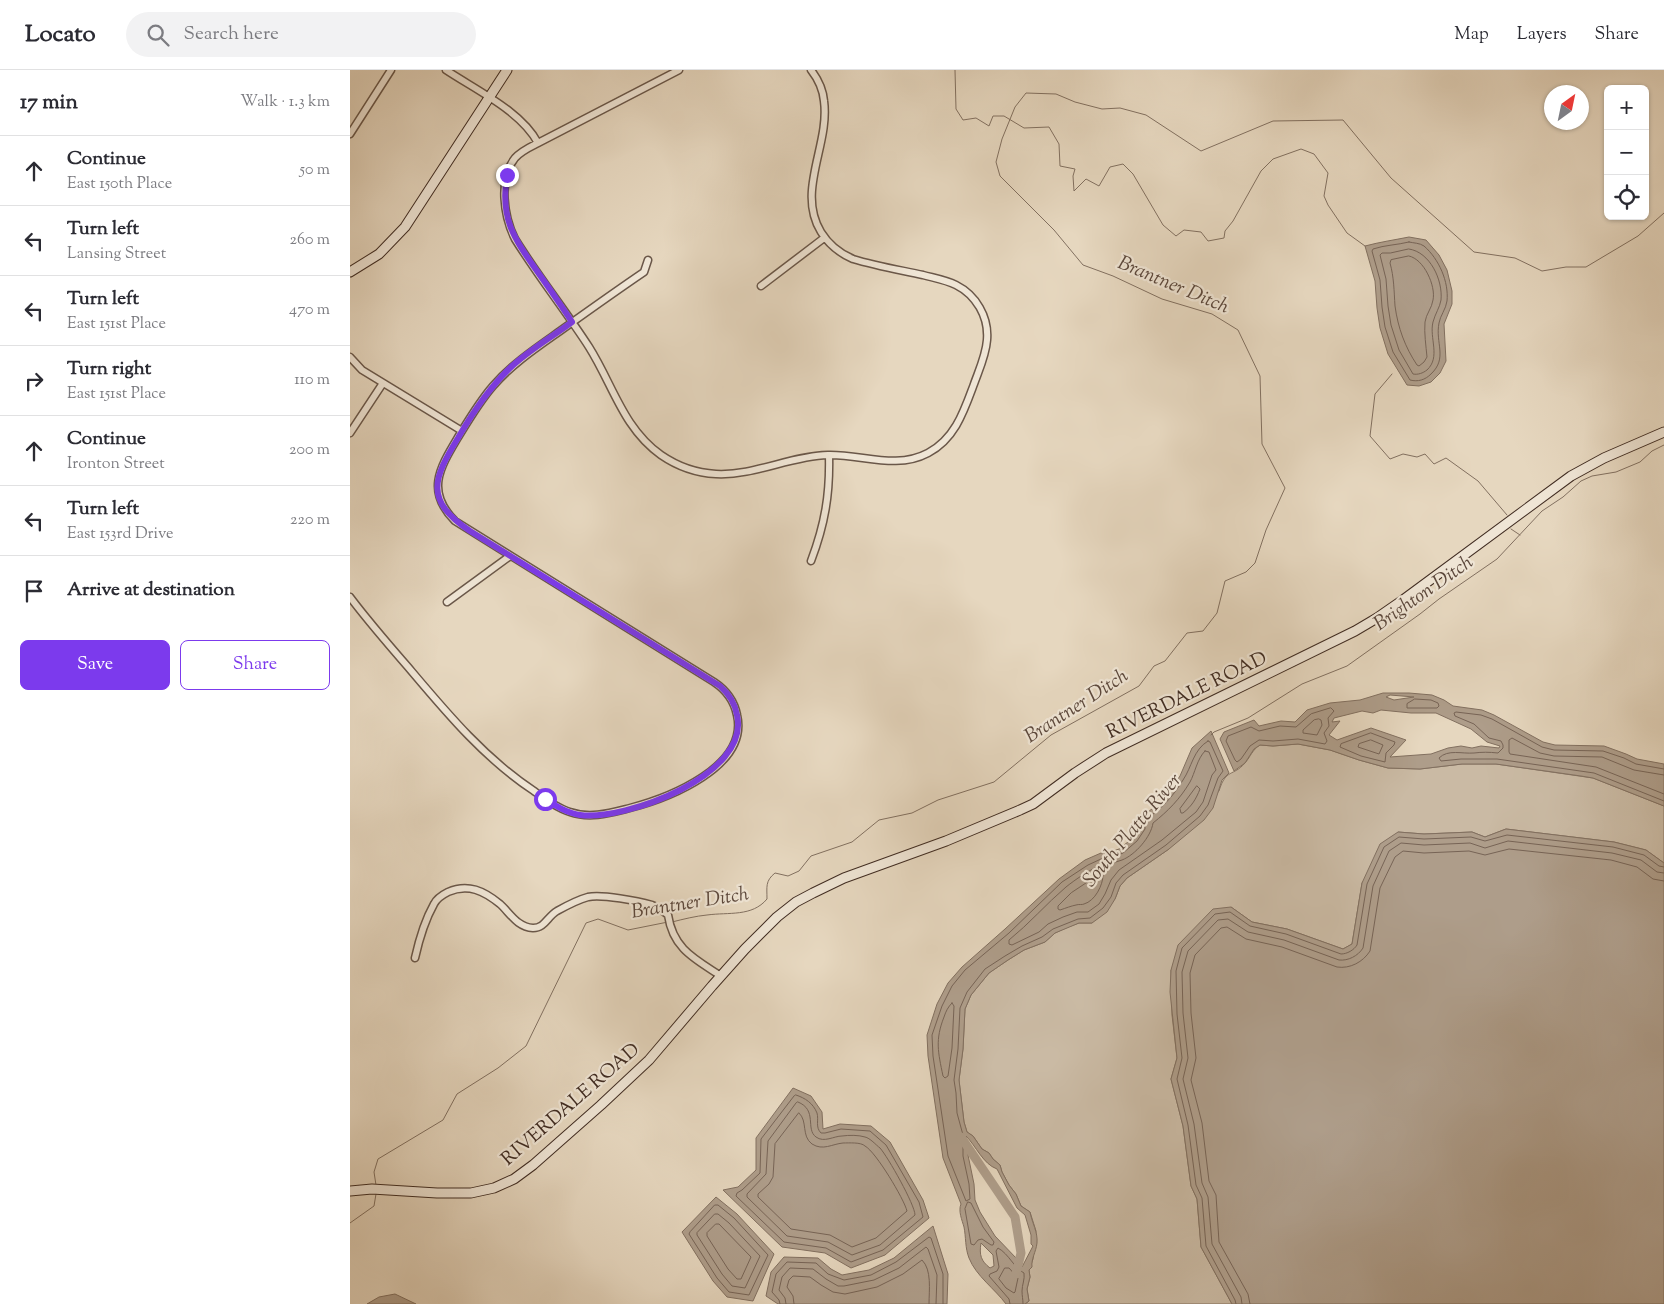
<!DOCTYPE html>
<meta charset="utf-8">
<style>
:root{--surface:#fff;--page:#f2f2f3;--text:#2b2b33;--muted:#7c7c81;--line:#e1e1e2;--accent:#7c3aed}
body{margin:0;font-family:"Sorts Mill Goudy",serif;background:var(--page);color:var(--text)}
.controls{position:absolute;right:15px;top:15px;display:grid;overflow:hidden;border-radius:8px;box-shadow:0 1px 4px #0004}
.controls button{width:45px;height:45px;display:grid;place-items:center;padding:0;border:0;border-bottom:1px solid var(--line);background:var(--surface);color:var(--text);font:25px sans-serif}
.compass{position:absolute;left:1194px;top:15px;width:45px;height:45px;border-radius:50%;background:var(--surface);box-shadow:0 1px 4px #0004;rotate:33deg}
.stop{position:absolute;width:15px;height:15px;margin:-11px;border:4px solid #7c3aed;border-radius:50%;background:#fff}
.stop.end{background:#7c3aed;border-color:#fff;box-shadow:0 1px 5px #0008}
.list{margin:0;padding:0;list-style:none}
h2{display:flex;justify-content:space-between;align-items:center;height:65px;margin:0;padding:0 20px;font-size:21px}
h2 small{font-size:16px;font-weight:400;color:var(--muted)}
.list li{display:grid;grid-template-columns:32px 1fr auto;gap:15px;align-items:center;box-sizing:border-box;height:70px;padding:0 20px;border-top:1px solid var(--line)}
.list b{display:block;font-size:19px;white-space:nowrap}
.list p{margin:0;font-size:16px;white-space:nowrap;color:var(--muted)}
.list em{font-size:16px;font-style:normal;color:var(--muted)}
.actions{display:flex;gap:10px;padding:15px 20px}
.actions a{flex:1;padding:11px 0;border:1px solid var(--accent);border-radius:8px;text-align:center;font-size:18px;color:var(--accent)}
.actions .main{background:var(--accent);color:#fff}
.icon{flex:none;width:28px;height:28px;fill:none;stroke:currentColor;stroke-width:2;stroke-linecap:round;stroke-linejoin:round}
.map{position:relative;flex:none;width:1314px;height:1234px;overflow:hidden}
header{display:flex;align-items:center;gap:30px;box-sizing:border-box;height:70px;padding:0 25px;background:var(--surface);border-bottom:1px solid var(--line)}
header strong{font-size:24px}
nav{display:flex;gap:28px;margin-inline-start:auto;font-size:18px}
.search{width:350px;height:45px;background:var(--page);display:flex;align-items:center;gap:12px;box-sizing:border-box;padding:0 18px;border-radius:28px;color:var(--muted);font-size:19px}
main{display:flex}
aside{flex:1;background:var(--surface)}
.map>svg:first-child{display:block}
</style>
<header>
<strong>Locato</strong>
<div class="search"><svg class="icon" aria-label="search" viewBox="0 0 24 24"><circle cx="10" cy="10" r="6"/><path d="M15 15l6 6"/></svg>Search here</div>
<nav><a>Map</a><a>Layers</a><a>Share</a></nav>
</header>
<main>
<aside>
<h2>17 min<small>Walk · 1.3 km</small></h2>
<ul class="list">
<li><svg class="icon" aria-label="ahead" viewBox="0 0 24 24"><path d="M12 20V5M6 11l6-6 6 6"/></svg><div><b>Continue</b><p>East 150th Place</p></div><em>50 m</em></li>
<li><svg class="icon" aria-label="left" viewBox="0 0 24 24"><path d="M17 20v-9H6M10 6l-5 5 5 5"/></svg><div><b>Turn left</b><p>Lansing Street</p></div><em>260 m</em></li>
<li><svg class="icon" aria-label="left" viewBox="0 0 24 24"><path d="M17 20v-9H6M10 6l-5 5 5 5"/></svg><div><b>Turn left</b><p>East 151st Place</p></div><em>470 m</em></li>
<li><svg class="icon" aria-label="right" viewBox="0 0 24 24"><path d="M7 20v-9h11M14 6l5 5-5 5"/></svg><div><b>Turn right</b><p>East 151st Place</p></div><em>110 m</em></li>
<li><svg class="icon" aria-label="ahead" viewBox="0 0 24 24"><path d="M12 20V5M6 11l6-6 6 6"/></svg><div><b>Continue</b><p>Ironton Street</p></div><em>200 m</em></li>
<li><svg class="icon" aria-label="left" viewBox="0 0 24 24"><path d="M17 20v-9H6M10 6l-5 5 5 5"/></svg><div><b>Turn left</b><p>East 153rd Drive</p></div><em>220 m</em></li>
<li><svg class="icon" aria-label="arrive" viewBox="0 0 24 24"><path d="M6 21V4h12l-3 4 3 4H6"/></svg><div><b>Arrive at destination</b></div></li>
</ul>
<div class="actions"><a class="main">Save</a><a>Share</a></div>
</aside>
<div class="map">
<svg width="1314" height="1234" viewBox="0 0 1314 1234">
<rect width="100%" height="100%" fill="#e6d7bf"/>
<filter id="stains"><feTurbulence type="fractalNoise" baseFrequency=".004" numOctaves="4"/><feColorMatrix values="0 0 0 0 .2 0 0 0 0 .09 0 0 0 0 .02 0 0 0 .5 -.17"/></filter>
<radialGradient id="worn" r=".72"><stop offset=".6" stop-color="#630" stop-opacity="0"/><stop offset="1" stop-color="#630" stop-opacity=".3"/></radialGradient>
<path fill="#cabaa4" stroke="#857363" d="M948 674 980 680 1009 690 1038 698 1070 699 1112 694H1146L1243 708 1314 736V793L1296 780 1264 772 1156 759 1135 767 1122 762 1074 764 1048 762 1012 813 1002 874 993 879 937 859 902 852 881 837 821 900 822 945 827 988 821 1009 833 1056 841 1116 847 1129 851 1177 882 1234H675L679 1231 677 1219 680 1207 679 1200 683 1189 686 1161 680 1142 671 1136 666 1124 659 1115 652 1102 650 1095 643 1089 639 1083 632 1079 623 1066 617 1062 614 1052 609 1010 613 979 615 939 621 925 639 903 658 890 674 880 695 872 705 863 718 857 729 853H742L765 829 770 816 777 808 819 779 869 721C876 698 883 707 895 693 901 686 902 680 910 675L923 676Z"/>
<path fill="#ae9d8a" stroke="#827060" fill-rule="evenodd" d="M1059 167 1076 170 1089 185 1097 200 1102 221V234L1094 254 1096 291 1090 303 1081 312 1069 316 1057 315 1038 284 1030 258 1027 238 1025 211 1015 176C1030 172 1044 170 1059 167Z
M1033 623H1059L1082 625 1094 630 1103 636 1132 640 1144 645 1193 672 1205 675 1254 676 1276 684 1287 689 1314 694V736L1243 708 1231 706 1146 694H1112L1070 699 1038 698 1009 690 980 680 948 674 923 676 910 675 904 679 895 693 884 701 870 669 874 662 904 650 909 656 931 651 945 652 957 640 980 633 1010 630ZM1040 625 1064 627 1044 630 1036 627ZM1031 640 1061 643H1086L1121 659 1137 672 1150 676 1149 678 1131 676 1122 678 1111 676 1098 678 1081 684 1040 687 1056 670 1021 658 987 670 979 665 990 651 982 652 984 648 1012 641 1023 643Z
M861 661 879 703 872 710 863 738 854 750 819 779 777 808 770 816 765 829 757 842 742 853H729L705 863 695 872 674 880 658 890 639 903 621 925 615 939 613 979 609 1010 614 1052 617 1062 623 1066 632 1079 639 1083 643 1089 650 1095 652 1102 659 1115 666 1124 671 1136 680 1142C682 1153 688 1162 687 1173 686 1182 681 1189 682 1197L679 1200 680 1207 677 1219 679 1231 675 1234H656C645 1219 626 1206 619 1188 615 1178 616 1167 614 1157 612 1150 608 1141 611 1134L593 1088 578 986 577 965 587 934 598 913 612 897 655 859 709 809 735 790 751 783 755 784 769 779 783 768 792 755 788 754 783 755 788 749 813 731 830 706 842 678ZM616 1066C626 1076 633 1094 647 1099L667 1138 675 1145 681 1165V1174L683 1176 672 1197 667 1189 645 1166 630 1142 625 1130 624 1114 618 1085ZM631 1173 643 1185 644 1196 640 1198C631 1191 629 1185 631 1173Z
M1156 759 1264 772 1296 780 1314 793V1234H882L851 1177 847 1129 841 1116 833 1056 821 1009 827 988 820 922 821 900 828 875 863 839 881 837 902 852 937 859 993 879 1002 874 1012 813 1030 774 1048 762 1074 764 1122 762 1135 767Z
M443 1018 461 1026 472 1042 473 1059 490 1054 521 1056 540 1072 573 1130 579 1148 535 1185 501 1198 475 1183 432 1177 373 1120 388 1117 406 1100V1068Z
M366 1127 387 1144 424 1184 403 1231 377 1227 363 1211 332 1162Z
M583 1156 598 1204 597 1234H428L416 1226 421 1202 434 1187 468 1188 481 1199 492 1205 519 1200 544 1188Z
M45 1224 66 1234H17L29 1227Z"/>
<g fill="none" stroke-linecap="round" stroke-linejoin="round">
<path stroke="#776456" stroke-width="1" d="M1059 172C1063 173 1070 173 1074 176 1089 189 1099 212 1097 231 1096 239 1090 246 1089 253 1085 273 1098 288 1081 304 1075 310 1068 312 1060 310L1043 282 1035 257 1032 237 1030 210 1022 181 1023 179C1035 175 1047 175 1059 172Z
M1059 179C1080 182 1093 210 1091 230 1090 237 1085 244 1083 252 1079 268 1091 287 1077 300 1073 303 1068 305 1063 304L1049 280 1041 255 1038 236 1036 209 1030 185 1032 183H1040Z
M1059 186C1074 189 1086 216 1083 230 1082 238 1076 244 1075 252 1074 263 1076 276 1077 287L1074 292 1069 296 1067 295C1055 277 1048 258 1045 236 1044 221 1044 207 1040 193L1041 190Z
M1065 629 1081 630 1088 633 1089 636 1087 638H1057V634Z
M981 638 984 641 978 648 979 656 974 663 977 671 975 674 948 669 923 671 909 670 900 676 891 689 887 692 885 690 876 671 878 666 901 657 909 661 930 656 946 657 961 644Z
M969 649 971 650 972 655 967 665 953 663V660L964 650Z
M1021 663 1045 672 1044 675 1036 683 1035 692 1011 686 990 677 991 674Z
M1021 670 1033 675 1029 684 1008 677 1009 674Z
M858 671 860 672 873 701 868 708 858 735 850 746 816 775 773 805 766 813 761 827 753 838 740 848 728 849 703 859 692 867 672 876 655 886 635 899 617 922 610 938 608 979 604 1010 606 1023 607 1043 613 1065V1086L619 1114 620 1129 616 1131 598 1086 583 986 582 965 592 936 602 916 615 900 659 863 712 812 738 795 751 789H757L773 783 787 771 795 759V750C812 738 822 728 833 710 842 697 843 680 858 671Z
M855 681 859 682 866 700 862 705 853 732 846 742 812 770 769 800 761 810 755 824 749 834 738 842H727L713 847 698 854 689 862 662 875 659 874V870C679 854 696 834 716 817 726 809 738 801 749 796 756 794 764 793 772 790 785 785 801 767 803 753 818 741 830 729 840 712 845 703 847 689 855 681Z
M1314 699 1286 694 1274 688 1253 681 1204 680 1192 677 1142 649 1131 645 1106 642 1104 643 1105 646 1124 654 1139 668 1151 671 1153 675V678L1148 683C1139 682 1132 682 1124 683 1112 684 1098 679 1089 688L1091 691 1111 689H1147L1244 703 1314 731
M1314 705 1284 700 1252 687 1204 686 1190 683 1162 668 1159 670V682L1160 684 1246 697 1314 724
M847 716 850 719C846 729 842 736 833 743H831L830 739Z
M750 804 753 805C753 815 745 831 734 834 732 835 729 834 726 835 721 836 716 838 710 840L708 839V836L721 823Z
M602 933 604 936 602 978 598 1006 595 1008 593 1006C588 982 585 970 594 947 596 941 598 937 602 933Z
M446 1025C455 1028 463 1033 467 1043 469 1050 465 1057 471 1063H475L491 1059 520 1061 536 1075 569 1132 573 1147 533 1180 501 1192 476 1178 434 1172 386 1126 387 1123 392 1120 410 1103 411 1069 444 1026Z
M448 1032C468 1040 455 1059 466 1067 474 1073 484 1066 492 1066 499 1065 509 1065 515 1067 520 1068 526 1075 530 1078 538 1087 565 1135 565 1145L530 1175 502 1185 478 1172 437 1166 397 1127V1124L416 1104 418 1071 446 1033Z
M449 1043C458 1051 451 1066 462 1074 473 1081 482 1074 493 1073 499 1073 511 1072 515 1076 526 1082 554 1129 557 1141L526 1168 502 1177 480 1165 441 1159 408 1127V1124L419 1114 423 1107 425 1074Z
M618 1132 621 1133 633 1157 644 1172 643 1175H641L632 1169 628 1170 624 1175 621 1174 615 1139Z
M365 1135H368L384 1148 418 1185 399 1225 379 1222 367 1208 339 1164 340 1162Z
M365 1144H368L379 1153 410 1186 395 1218 382 1216 372 1204 347 1165V1163Z
M366 1154H369L401 1187 391 1209H387L378 1199 357 1166V1163Z
M655 1198H659L668 1208 665 1222 664 1223 656 1218 649 1209Z
M430 1234 429 1230 422 1222 426 1204 437 1192 466 1193 478 1204 494 1210 521 1205 546 1192 579 1167 581 1168 593 1204V1234
M436 1234 435 1228 429 1220 432 1207 440 1198 463 1199 476 1209 488 1216H494L524 1210 549 1198 576 1177 578 1179 587 1205 586 1234
M444 1234 443 1226 437 1217 439 1210 443 1206 460 1207 471 1215 483 1222 495 1224 527 1217 553 1204 572 1190C582 1200 579 1220 579 1234
M660 1234 659 1229 639 1206 640 1204 647 1201 649 1197 646 1181 648 1178C659 1184 664 1198 674 1203 675 1209 672 1215 672 1221 672 1226 673 1229 673 1234
M886 1234 885 1230 856 1176 852 1128 846 1115 838 1055 827 1009 832 988 827 944 826 901 832 878 865 844 880 842 900 856 936 864 991 884C997 884 1004 880 1007 875L1017 814 1034 777 1049 767 1074 769 1121 767 1135 771 1157 765 1263 777 1294 785 1309 796 1314 797
M892 1234 891 1227 862 1174 858 1127 852 1113 844 1054 833 1009 838 988 833 943 832 902 838 881 868 850 878 849 898 862 934 870 989 890C998 891 1008 886 1013 878L1023 816 1039 781 1051 773 1074 775 1120 773 1135 778 1158 771 1262 783 1291 790 1307 802 1314 803
M900 1234 898 1224 869 1172 866 1125 859 1111 852 1053 841 1010 846 988 841 943 840 903 845 885 871 858 877 857 896 869 932 877 987 897C1000 899 1013 892 1020 881L1030 818 1045 787 1053 781 1074 783 1119 781 1135 785 1159 779 1261 790 1287 797 1303 809 1314 811"/>
<path stroke="#827060" stroke-width="1" d="M605 0 606 39 613 50 626 48 639 56 643 46H654L674 58 699 57 709 74 710 96 725 99 723 106 724 121 736 109 749 116 760 97 773 94 783 104 813 155 826 166 834 160 851 162 858 171 874 168 875 161 883 151 911 101 923 89 951 79 964 84 978 103 974 126 978 135 997 163 1015 176
M1042 304 1025 324 1020 366 1040 389 1053 384 1067 387 1075 384 1084 394 1096 388 1128 411 1157 445
M1161 459 1170 465
M861 665 864 662 898 648 952 614 997 596 1070 544 1089 529 1147 489 1192 441 1213 427 1231 411 1242 406 1266 402 1290 392 1302 381 1314 375
M322 852C334 849 346 846 357 845 379 842 402 847 417 829 417 817 415 811 425 803L438 806 449 801 461 786 502 772 529 750 562 743 588 730 644 712 701 665 789 616 804 596 815 591 837 563 853 561 867 543 875 511 896 502 905 493 916 460 935 418 912 374 910 306 888 260 862 244 812 229 763 206 733 195 704 160 650 106 646 92 652 69 665 37 676 23 706 24 725 32 752 39 770 38 796 45 851 81 923 51 993 50 1041 108 1124 182 1165 188 1192 201 1216 197H1236L1288 166 1314 143
M26 1115 24 1102 28 1089 93 1050 107 1024 148 998 176 976 236 853 248 849 278 860 318 852
M0 1153 24 1136 26 1124"/>
<path stroke="#ae9d8a" stroke-width="9" d="M611 1067 665 1147 671 1183 666 1204"/>
<defs>
<path id="street" d="M96 0C126 20 171 41 188 73
M329 0 188 73C180 77 171 81 165 88 148 109 154 147 165 169 188 206 215 240 239 277 263 315 273 358 311 385 327 396 347 403 366 404 404 406 440 386 478 385 512 384 546 400 578 383 605 369 614 341 624 314 629 300 636 285 637 270 639 247 626 225 606 215 596 210 584 208 573 205 550 200 526 196 503 189 489 183 479 175 471 162 446 121 480 75 474 31 473 20 468 9 461 0
M0 64 41 0
M411 216 474 168
M0 287 12 300 112 361
M0 363 33 313
M461 491C475 454 480 424 479 385
M0 527C18 551 38 574 58 597 96 642 134 688 184 721 195 729 207 738 220 742 240 749 260 743 280 738 318 728 399 697 387 645 384 630 376 620 364 612L105 451C76 422 89 399 107 369 118 351 129 332 143 316 162 294 186 278 210 261 238 241 266 221 294 202L298 190
M97 532 160 486
M65 888C69 870 75 850 84 834 87 828 92 825 98 822 118 813 134 821 150 834 160 843 167 857 183 858 195 858 197 847 207 841 216 836 227 830 238 827 252 824 288 831 302 835 308 837 313 841 318 845 323 879 345 889 371 906"/>
<path id="secondary" d="M0 202 29 184 55 157 157 0
M0 1121 22 1119 87 1123H121L144 1118 164 1109 183 1095 251 1035 299 990 362 916 395 879 427 847 446 832 463 823 494 808 596 771 670 740 683 734 725 703 756 683 1005 561 1027 548 1053 530 1221 406 1254 388 1314 362"/>
</defs>
<use href="#street" stroke="#6a5749" stroke-width="9"/>
<use href="#secondary" stroke="#402c22" stroke-width="11"/>
<use href="#street" stroke="#efe5d5" stroke-width="6"/>
<use href="#secondary" stroke="#efe5d5" stroke-width="9"/>
</g>
<g fill="none" stroke-linecap="round" stroke-linejoin="round">
<path stroke="#7c3aed" stroke-width="6" d="M157 105C150 148 163 167 187 201 199 218 211 235 222 252 202 267 179 280 160 298 139 318 123 342 108 368 83 409 74 430 120 461L370 616C379 624 385 633 387 645 401 705 275 751 230 745 217 743 206 736 195 729"/>
</g>
<g text-anchor="middle" dominant-baseline="central" stroke-width="4.5" stroke-linejoin="round" paint-order="stroke">
<g font-size="19" fill="#402c22" stroke="#efe5d5">
<text transform="translate(837 626) rotate(-26)">RIVERDALE ROAD</text>
<text transform="translate(221 1035) rotate(-41)">RIVERDALE ROAD</text>
</g>
<g font-size="20" font-style="italic" fill="#5c483c" stroke="#efe5d5">
<text transform="translate(823 216) rotate(23)">Brantner Ditch</text>
<text transform="translate(1074 524) rotate(-35)">Brighton Ditch</text>
<text transform="translate(727 637) rotate(-33)">Brantner Ditch</text>
<text transform="translate(783 761) rotate(-50)">South Platte River</text>
<text transform="translate(340 834) rotate(-9)">Brantner Ditch</text>
</g>
</g>
<rect width="100%" height="100%" filter="url(#stains)"/>
<rect width="100%" height="100%" fill="url(#worn)"/>
</svg>
<div class="controls">
<button>+</button>
<button>−</button>
<button><svg class="icon" aria-label="locate" viewBox="0 0 24 24"><circle cx="12" cy="12" r="6"/><path d="M12 2v4M12 18v4M2 12h4M18 12h4"/></svg></button>
</div>
<svg class="compass" viewBox="-18 -18 36 36"><path d="M0-13l5 13h-10z" fill="#e53935"/><path d="M0 13l5-13h-10z" fill="#7c7c81"/></svg>
<div class="stop" style="left:195px;top:729px"></div>
<div class="stop end" style="left:157px;top:105px"></div>
</div>
</main>
